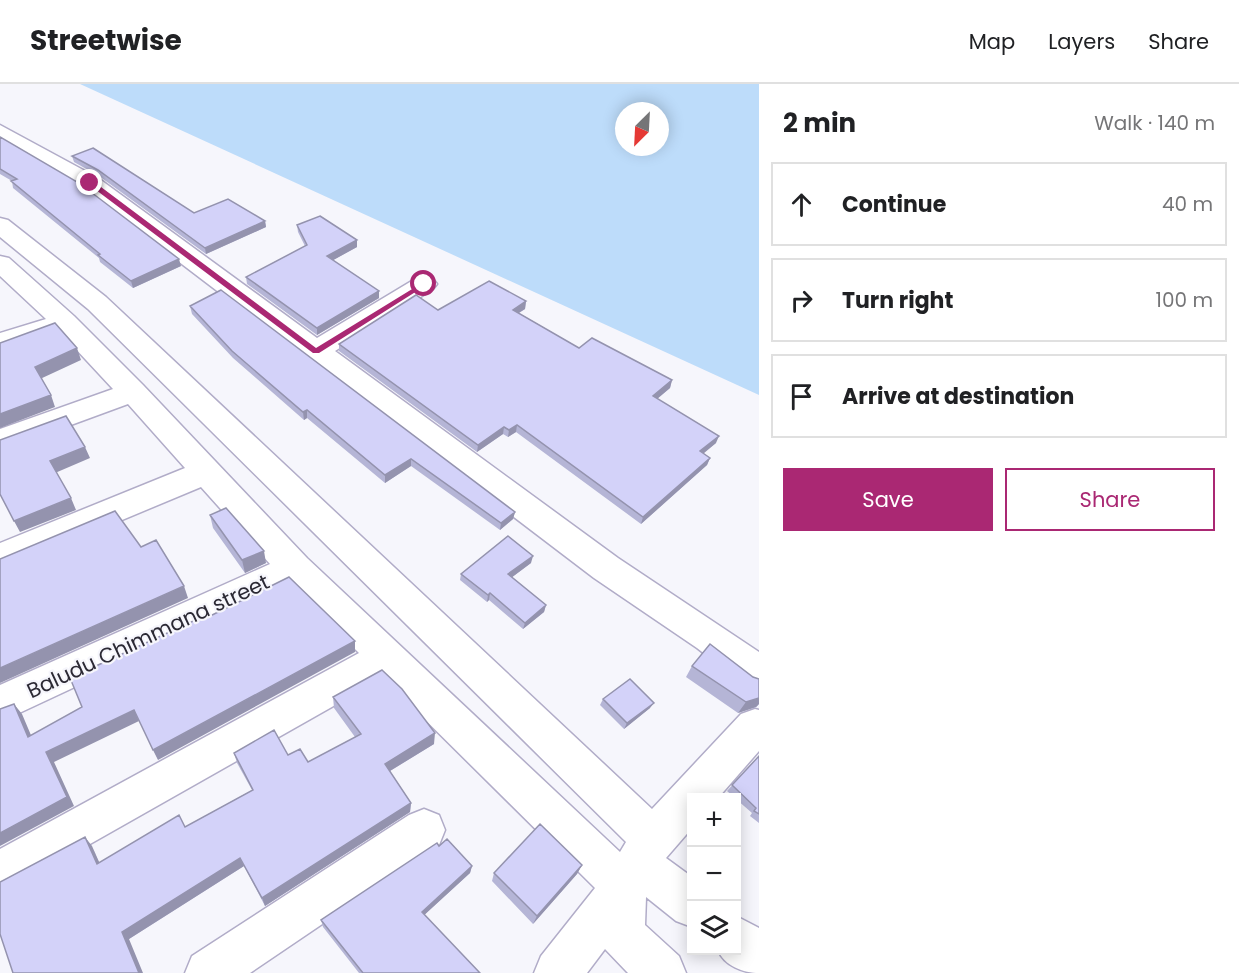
<!DOCTYPE html>
<meta charset="utf-8">
<style>
:root{--surface:#fff;--page:#f6f6f6;--text:#202124;--muted:#757577;--line:#e0e0e0;--accent:#aa2873}
body{margin:0;font-family:Poppins,sans-serif;background:var(--page);color:var(--text)}
.controls{position:absolute;right:18px;bottom:18px;display:grid;overflow:hidden;border-radius:0px;box-shadow:0 3px 15px #0003}
.controls button{width:54px;height:54px;display:grid;place-items:center;padding:0;border:0;border-bottom:2px solid var(--line);background:var(--surface);color:var(--text);font:30px sans-serif}
.compass{position:absolute;left:615px;top:18px;width:54px;height:54px;border-radius:50%;background:var(--surface);box-shadow:0 3px 15px #0003;rotate:204deg}
.stop{position:absolute;width:18px;height:18px;margin:-14px;border:4px solid #aa2873;border-radius:50%;background:#fff}
.stop.end{background:#aa2873;border-color:#fff;box-shadow:0 2px 6px #0008}
.list{margin:0;padding:0;list-style:none}
h2{display:flex;justify-content:space-between;align-items:center;height:78px;margin:0;padding:0 24px;font-size:26px}
h2 small{font-size:20px;font-weight:400;color:var(--muted)}
.list li{display:grid;grid-template-columns:39px 1fr auto;gap:18px;align-items:center;box-sizing:border-box;height:84px;margin:0 12px 12px;padding:0 12px;border:2px solid var(--line);border-radius:0px}
.list b{display:block;font-size:22px;white-space:nowrap}
.list em{font-size:20px;font-style:normal;color:var(--muted)}
.actions{display:flex;gap:12px;padding:18px 24px}
.actions a{flex:1;padding:14px 0;border:2px solid var(--accent);border-radius:0px;text-align:center;font-size:21px;color:var(--accent)}
.actions .main{background:var(--accent);color:#fff}
.icon{flex:none;width:33px;height:33px;fill:none;stroke:currentColor;stroke-width:2;stroke-linecap:round;stroke-linejoin:round}
.map{position:relative;flex:none;width:759px;height:889px;overflow:hidden}
header{display:flex;align-items:center;gap:36px;box-sizing:border-box;height:84px;padding:0 30px;background:var(--surface);border-bottom:2px solid var(--line)}
header strong{font-size:28px}
nav{display:flex;gap:33px;margin-inline-start:auto;font-size:21px}
main{display:flex}
aside{flex:1;background:var(--surface)}
.map>svg:first-child{display:block}
</style>
<header>
<strong>Streetwise</strong>
<nav><a>Map</a><a>Layers</a><a>Share</a></nav>
</header>
<main>
<div class="map">
<svg width="759" height="889" viewBox="0 0 759 889">
<rect width="100%" height="100%" fill="#f6f6fc"/>
<path fill="#bddcfa" fill-rule="evenodd" d="M80 0H759V311ZM624 27H660V63H624Z"/>
<g fill="none" stroke-linecap="round" stroke-linejoin="round">
<defs>
<path id="minor" d="M0 41 98 94 317 254 415 195 424 192 433 195 437 200 433 205 335 267 618 474 759 568V607L746 602 697 564 594 494 82 104 0 56Z
M0 134 8 136 106 213 652 725 741 630 755 625 759 626V667L718 714H692V744L666 774 692 793V843L676 837 646 813 645 841 679 872 686 889H628L605 865 587 889H534L541 872 595 804 383 594 0 811V765L359 569 291 502 0 638V601L270 480 201 403 0 487V459L185 384 128 320 0 367V345L113 305 60 248 0 267V249L46 235 0 192V172L9 174 74 232 143 301 307 474 620 768 626 758 88 225 0 153Z
M424 725 439 731 445 746 439 761 250 889H185L192 872 409 731Z
M736 832 759 844V889C744 889 724 882 718 866H736Z"/>
</defs>
<use href="#minor" stroke="#b1acc8" stroke-width="3"/>
<use href="#minor" fill="#fff" fill-rule="evenodd"/>
</g>
<path fill="#b5b5d6" d="M0 53 181 182 133 204 100 178 99 174 13 104 12 97 0 90Z
M72 72 194 129 265 137 266 143 206 170 99 92 74 78Z
M297 141 357 156V163L333 176 379 214 317 251 247 200 246 193 305 162 298 148Z
M526 217 525 225 519 229 579 264 672 296 670 304 657 315 716 359 703 369 710 374 707 381 641 440 516 348 508 353 503 350 477 368 339 267V260L438 226Z
M190 222 515 428 513 435 500 446 411 382 385 399 307 334 304 336 233 274 192 230Z
M210 431 266 479 245 489 213 444Z
M531 479 512 493 546 521 544 528 523 545 489 516 487 518 460 496 461 490Z
M692 582 759 595V620L756 623 738 629 686 593Z
M333 613 434 660 390 687 411 719 410 728 265 822 244 782 129 855 92 762 99 779 185 743 252 706 237 679 234 669 288 671 308 678 355 653 334 624Z
M603 615 650 624 624 645 600 621Z
M759 672V739L750 732 752 729 736 715V714H735L727 707Z
M439 762 472 782 470 789 424 831 480 889H359L323 843 321 836Z
M582 781 577 790 533 840 492 797 494 789Z"/>
<path fill="#9493ae" d="M265 137 266 143 206 170 205 164Z
M357 156V163L328 179 327 172Z
M179 175 181 182 133 204 131 197Z
M379 207V214L317 251V244Z
M526 217 525 225 512 233 513 226Z
M77 264 81 276 40 295 35 283Z
M672 296 670 304 651 320 653 312Z
M51 311 55 323 0 344V330Z
M307 326V334L304 336 303 328Z
M517 341 516 348 508 353 509 346Z
M504 343 503 350 477 368 478 361Z
M719 352 716 359 697 375 700 367Z
M85 363 90 374 55 389 50 377Z
M710 374 707 381 641 440 643 433Z
M411 375V382L385 399V391Z
M71 414 76 426 20 448 14 437Z
M515 428 513 435 500 446 501 439Z
M264 467 266 479 245 489 242 476Z
M533 472 531 479 507 497 508 490Z
M184 502 188 514 0 599V584Z
M490 509 489 516 487 518 488 511Z
M546 521 544 528 523 545 525 539Z
M355 557V568L158 676 153 666Z
M759 614V620L756 623 738 629 746 618Z
M654 619 650 624 624 645 627 639Z
M14 620 22 630 36 663 28 653Z
M134 626 139 637 54 678 74 722 0 762V749L46 668Z
M435 649 434 660 385 690V680Z
M411 719 410 728 265 822 262 814Z
M85 753 92 762 104 789 97 780Z
M240 774 244 782 129 855 143 889H139L122 848Z
M582 781 577 790 533 840 537 832Z
M472 782 470 789 421 834 422 828Z"/>
<path fill="#d3d2f9" stroke="#9493ae" stroke-width="1.5" d="M0 53 79 99 179 175 131 197 98 171 100 170 11 97 17 95 0 85Z
M93 64 194 129 228 115 265 137 205 164 98 86 72 72Z
M320 132 357 156 327 172 379 207 317 244 246 193 307 161 297 141Z
M489 197 526 217 513 226 579 264 592 254 672 296 653 312 719 352 700 367 710 374 643 433 517 341 509 346 504 343 478 361 339 260 416 211 438 226Z
M221 206 515 428 501 439 411 375 385 391 307 326 303 328 232 267 190 222Z
M55 239 77 264 35 283 51 311 0 330V259Z
M66 332 85 363 50 377 71 414 14 437 0 410V356Z
M226 424 264 467 242 476 210 431Z
M115 427 141 463 156 456 184 502 0 584V475Z
M508 452 533 472 508 490 546 521 525 539 490 509 488 511 461 490Z
M289 493 355 557 153 666 134 626 46 668 67 713 0 749V625L14 620 28 653 82 623 70 594 202 533 204 535Z
M710 560 753 593 759 595V614L746 618 692 582Z
M382 586 402 605 435 649 385 680 411 719 262 814 240 774 122 848 139 889H13L0 850V798L85 753 97 780 179 731 185 743 253 706 234 669 274 646 288 671 300 665 308 678 361 650 333 613Z
M630 595 654 619 627 639 603 615Z
M759 672V730L754 727 756 724 732 701Z
M540 740 582 781 537 832 494 789Z
M447 755 472 782 422 828 480 889H363L321 836 437 759 439 762Z"/>
<path fill="#aa2873" d="M88 97H93L316 264 422 199 428 200 319 269H313L88 100Z"/>
<g text-anchor="middle" dominant-baseline="central" stroke-width="4.5" stroke-linejoin="round" paint-order="stroke">
<g font-size="21" fill="#2b2934" stroke="#f6f6fc">
<text transform="translate(148 552) rotate(-25)">Baludu Chimmana street</text>
</g>
</g>
</svg>
<div class="controls">
<button>+</button>
<button>−</button>
<button><svg class="icon" aria-label="layers" viewBox="0 0 24 24"><path d="M12 4l9 5-9 5-9-5zM3 14l9 5 9-5"/></svg></button>
</div>
<svg class="compass" viewBox="-18 -18 36 36"><path d="M0-13l5 13h-10z" fill="#e53935"/><path d="M0 13l5-13h-10z" fill="#757577"/></svg>
<div class="stop" style="left:424px;top:200px"></div>
<div class="stop end" style="left:90px;top:99px"></div>
</div>
<aside>
<h2>2 min<small>Walk · 140 m</small></h2>
<ul class="list">
<li><svg class="icon" aria-label="ahead" viewBox="0 0 24 24"><path d="M12 20V5M6 11l6-6 6 6"/></svg><div><b>Continue</b></div><em>40 m</em></li>
<li><svg class="icon" aria-label="right" viewBox="0 0 24 24"><path d="M7 20v-9h11M14 6l5 5-5 5"/></svg><div><b>Turn right</b></div><em>100 m</em></li>
<li><svg class="icon" aria-label="arrive" viewBox="0 0 24 24"><path d="M6 21V4h12l-3 4 3 4H6"/></svg><div><b>Arrive at destination</b></div></li>
</ul>
<div class="actions"><a class="main">Save</a><a>Share</a></div>
</aside>
</main>
